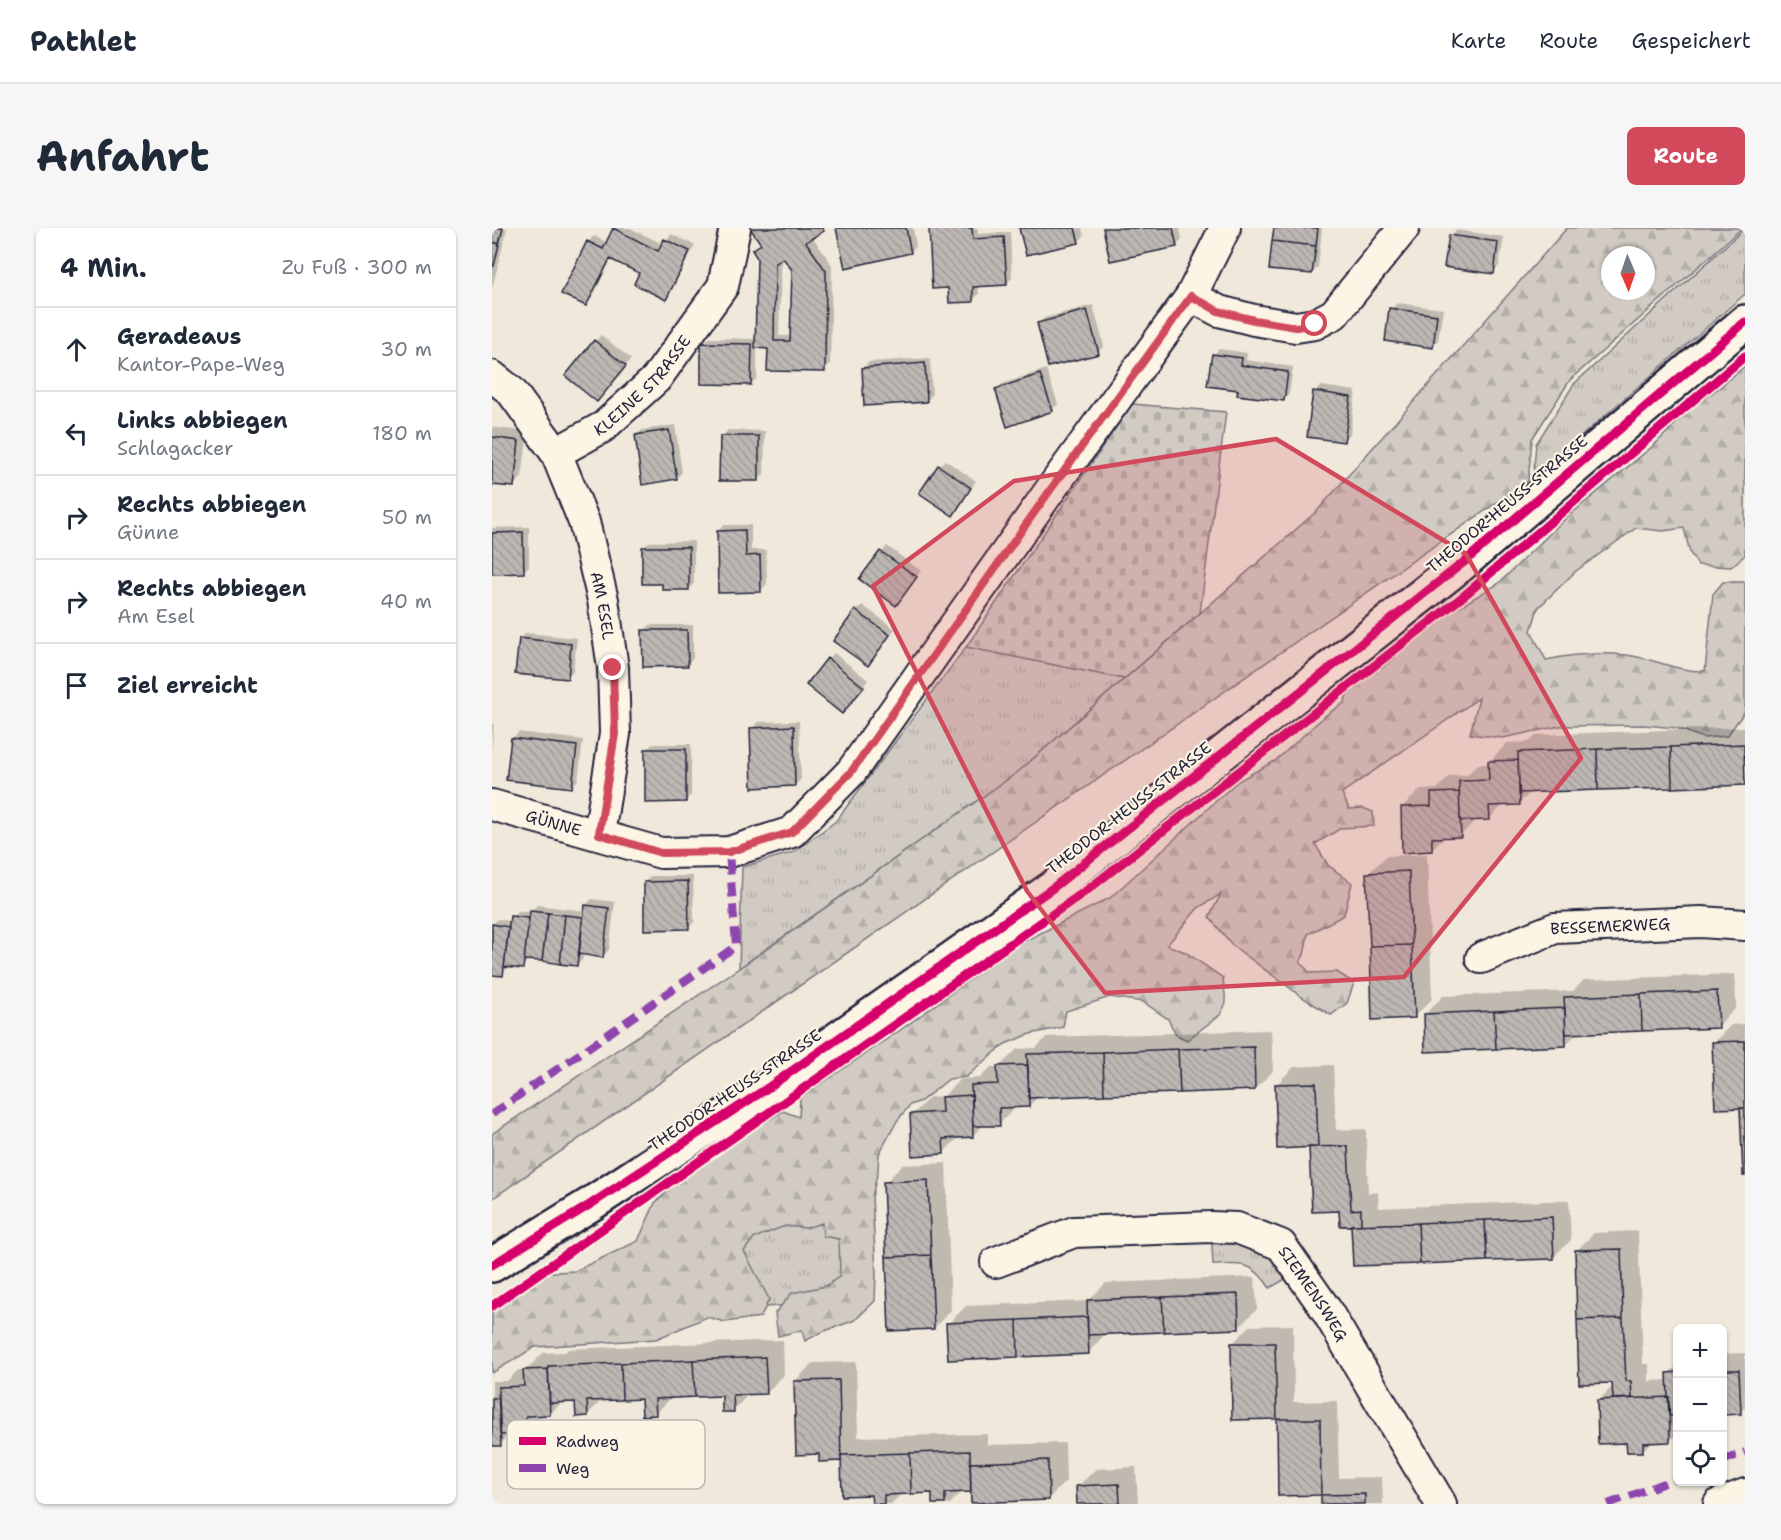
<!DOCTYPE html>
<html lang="de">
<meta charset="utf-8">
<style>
:root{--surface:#fff;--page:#f6f6f7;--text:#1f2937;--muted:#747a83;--line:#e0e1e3;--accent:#d1495b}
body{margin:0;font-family:"Shantell Sans",sans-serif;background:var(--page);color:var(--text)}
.controls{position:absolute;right:18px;bottom:18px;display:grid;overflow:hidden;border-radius:9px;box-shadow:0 2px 4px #0004}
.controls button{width:54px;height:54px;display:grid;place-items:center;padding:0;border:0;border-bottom:2px solid var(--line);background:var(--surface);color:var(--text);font:30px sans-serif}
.compass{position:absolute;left:1109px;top:18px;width:54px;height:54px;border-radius:50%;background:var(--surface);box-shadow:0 2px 4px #0004;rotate:178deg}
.stop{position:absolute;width:18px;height:18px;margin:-14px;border:4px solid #d1495b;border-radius:50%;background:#fff}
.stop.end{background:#d1495b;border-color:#fff;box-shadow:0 2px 6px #0008}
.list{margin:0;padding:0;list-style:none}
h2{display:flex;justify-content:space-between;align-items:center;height:78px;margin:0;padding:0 24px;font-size:26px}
h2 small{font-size:20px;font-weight:400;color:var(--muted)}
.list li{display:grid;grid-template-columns:39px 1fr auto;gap:18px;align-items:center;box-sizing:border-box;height:84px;padding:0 24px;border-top:2px solid var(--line)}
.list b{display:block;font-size:22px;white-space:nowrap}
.list p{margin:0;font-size:20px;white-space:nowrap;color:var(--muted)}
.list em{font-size:20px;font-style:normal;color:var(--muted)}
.icon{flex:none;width:33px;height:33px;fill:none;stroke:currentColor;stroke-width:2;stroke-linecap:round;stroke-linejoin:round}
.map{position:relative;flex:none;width:1253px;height:1276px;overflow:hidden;border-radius:9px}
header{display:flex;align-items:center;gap:36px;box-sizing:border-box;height:84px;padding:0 30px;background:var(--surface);border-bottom:2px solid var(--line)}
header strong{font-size:28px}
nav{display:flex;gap:33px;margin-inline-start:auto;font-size:21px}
.intro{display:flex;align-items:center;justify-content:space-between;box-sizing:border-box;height:144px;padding:0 36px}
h1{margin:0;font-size:42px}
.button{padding:15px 27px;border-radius:9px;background:var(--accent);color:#fff;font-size:21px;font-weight:700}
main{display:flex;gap:36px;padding:0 36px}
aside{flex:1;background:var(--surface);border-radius:9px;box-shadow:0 2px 4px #0004}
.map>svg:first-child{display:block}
</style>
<header>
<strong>Pathlet</strong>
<nav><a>Karte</a><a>Route</a><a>Gespeichert</a></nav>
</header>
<div class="intro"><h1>Anfahrt</h1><a class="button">Route</a></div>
<main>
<aside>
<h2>4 Min.<small>Zu Fuß · 300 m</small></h2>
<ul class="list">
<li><svg class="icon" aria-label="ahead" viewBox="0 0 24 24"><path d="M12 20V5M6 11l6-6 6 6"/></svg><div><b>Geradeaus</b><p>Kantor-Pape-Weg</p></div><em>30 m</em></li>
<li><svg class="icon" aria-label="left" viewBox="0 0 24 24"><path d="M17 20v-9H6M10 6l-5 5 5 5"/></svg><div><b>Links abbiegen</b><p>Schlagacker</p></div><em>180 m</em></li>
<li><svg class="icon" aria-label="right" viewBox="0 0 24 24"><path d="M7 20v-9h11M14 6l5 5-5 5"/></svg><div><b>Rechts abbiegen</b><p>Günne</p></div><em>50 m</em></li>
<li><svg class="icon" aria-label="right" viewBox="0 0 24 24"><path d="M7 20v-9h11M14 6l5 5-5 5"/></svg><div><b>Rechts abbiegen</b><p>Am Esel</p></div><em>40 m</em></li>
<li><svg class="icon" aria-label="arrive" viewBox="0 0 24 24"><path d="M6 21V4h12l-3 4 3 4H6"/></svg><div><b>Ziel erreicht</b></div></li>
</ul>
</aside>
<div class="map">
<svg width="1253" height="1276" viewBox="0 0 1253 1276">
<defs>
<pattern id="grass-tufts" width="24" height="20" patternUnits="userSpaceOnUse" patternTransform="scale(1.5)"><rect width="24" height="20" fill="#d1cbc3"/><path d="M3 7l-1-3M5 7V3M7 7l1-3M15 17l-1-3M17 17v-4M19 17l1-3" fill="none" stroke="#b3aea8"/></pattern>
<pattern id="forest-firs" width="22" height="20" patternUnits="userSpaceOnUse" patternTransform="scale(1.5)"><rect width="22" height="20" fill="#d1cbc3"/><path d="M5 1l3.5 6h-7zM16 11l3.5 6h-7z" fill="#b3aea8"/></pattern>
<pattern id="cemetery-stones" width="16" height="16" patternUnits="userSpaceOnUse" patternTransform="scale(1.5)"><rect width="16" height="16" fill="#d1cbc3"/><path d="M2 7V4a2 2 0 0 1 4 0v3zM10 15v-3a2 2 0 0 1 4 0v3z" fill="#b3aea8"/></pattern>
<pattern id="building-back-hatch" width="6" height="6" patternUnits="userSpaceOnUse" patternTransform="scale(1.5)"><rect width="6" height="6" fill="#bcb7b3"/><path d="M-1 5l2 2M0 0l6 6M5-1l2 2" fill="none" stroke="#a19d9b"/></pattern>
</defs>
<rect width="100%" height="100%" fill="#efe8db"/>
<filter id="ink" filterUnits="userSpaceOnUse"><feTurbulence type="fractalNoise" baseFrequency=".0167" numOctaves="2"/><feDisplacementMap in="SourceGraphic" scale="12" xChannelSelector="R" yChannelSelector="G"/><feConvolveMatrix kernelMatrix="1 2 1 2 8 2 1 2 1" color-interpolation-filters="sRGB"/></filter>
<g filter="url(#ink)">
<path fill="url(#grass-tufts)" stroke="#7a767f" stroke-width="1.5" d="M1253 0V66L1041 250 1044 216 1082 156Z
M474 419 632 451 526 544 247 740 250 639 302 624 344 593Z
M320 956 356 983 359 1058 298 1077 274 1079 237 1014Z
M719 999 807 1043 778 1060C760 1033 751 1036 721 1037Z"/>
<path fill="url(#forest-firs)" stroke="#7a767f" stroke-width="1.5" fill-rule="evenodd" d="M1075 0H1250L1078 152 1040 211 1036 253 0 971V906L265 728 526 544 825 283ZM1118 27H1154V63H1118Z
M1253 138V327L1239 339 1206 337 1198 325 1192 300 1171 303 1144 300 1084 343 1046 380 1039 403 1054 432C1081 426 1107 424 1134 427 1161 430 1185 444 1213 443L1221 366 1231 354H1253V483L1235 508 1211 510 1185 500 1152 497 1068 498 1011 510 978 506 987 470 850 565 857 581 871 580 881 584 882 598 849 600 823 616 836 637 860 655 852 687 816 706 812 727 808 734 818 745 845 744 862 755 855 775 839 787 810 769 741 718 717 689 729 666 706 680 675 717 693 724 731 750 734 775 728 787 695 812 684 807 676 791 651 774 618 769 574 783 571 799 538 806 513 816 474 849 457 851 429 873 418 877 405 893 387 926 386 942 380 969 384 1045 383 1073 363 1092 330 1104 313 1113 310 1102 286 1108 283 1085 300 1065 334 1058 348 1048 347 1011 331 1008 330 995 314 1000 293 998 262 1010 252 1023 277 1071 269 1089 233 1094 215 1089 164 1111 43 1119 0 1145V1081L46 1045 83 1043 146 1013 163 975 203 937 291 883 307 889 308 870 407 803 527 716 618 670 746 553 783 533 834 487 852 475 858 459 875 440H890L950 389 1006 356 1073 291 1161 218 1200 180 1228 159Z"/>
<path fill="url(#cemetery-stones)" stroke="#7a767f" stroke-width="1.5" d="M640 176 734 184 708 385 632 451 474 419Z"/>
<path fill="#0003" fill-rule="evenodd" d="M0 0H15L0 61Z
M124 0H138L171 16 179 6 203 17 179 64 173 70 149 44 120 30 100 70 94 76 96 14 102 8 116 15Z
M260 0H332L320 8 340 37 338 136 332 142 277 119H265V150L259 156 211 116 217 110 265 111 266 29 262 22 270 15ZM292 28 301 41 300 108H287L289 30Z
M346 0H421L424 18 419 24Z
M439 0H486V6L518 4 520 50 514 56 486 57 487 66 481 72 458 59Z
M529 0H590L592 8 586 14Z
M613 0H688L690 12 684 18Z
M783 0H830L826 39 820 45Z
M964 2 1012 9 1007 38 1001 44 958 8Z
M905 75 951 81 946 112 940 118 899 81Z
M601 77 612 118 606 124 546 96 552 90Z
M109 107 139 131 111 166 75 147Z
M727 121 755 125 754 132 801 139 797 166 791 172 747 161 721 127Z
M438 130 440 167 434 173 371 140 377 134Z
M554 141 566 176 560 182 504 162 510 156Z
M829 158 864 163 858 206 852 212 823 164Z
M183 197 190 244 185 250 144 208 150 202Z
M0 199 36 204 30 249 21 258 0 255Z
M236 202 273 203 272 246 266 252 230 208Z
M453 232 484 253 461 286 447 238Z
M232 297H259V322H274L275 356 269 362 226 303Z
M37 299V338L31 344 0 345V300Z
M202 313V355L197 361 151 320 157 314Z
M395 318 429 343 409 370 369 351Z
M370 377 403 401 376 436 364 383Z
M158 397H201V430L195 436 152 403Z
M34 405 85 410 81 443 75 449 28 411Z
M342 425 376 452 356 478 316 457Z
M307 493 309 551 303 557 260 500 266 494Z
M0 495 2 496 0 523Z
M1253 499V556L1039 564 1027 575 1012 576 997 591H985L968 608H953L939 622 910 579 928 562 945 561 958 548 975 547 986 536H998V533L1015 515 1037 514 1045 507Z
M27 504 91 512 86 552 80 558 21 510Z
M161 516H199V567L193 573 155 521Z
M935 626 940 771 922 789 876 646 894 628Z
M159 648H201L202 694 196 700 153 654Z
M100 671 123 674 117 722 111 728 91 725V731L85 737 37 731 30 739 17 738 10 746 0 745V697L6 691 19 693 20 689 26 683 38 684 45 677 93 683 94 677Z
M1243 746 1244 780 1226 798 1086 804 1074 817 933 786 951 768 1081 763 1092 752Z
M1253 796V946L1250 879 1221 815 1239 797Z
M779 802 781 843 763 861 547 868 537 878H525L507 896 492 897 481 907 468 908 451 925 420 887 438 869 452 868 468 851 488 850 499 839H507L525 821 544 820 555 809Z
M841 837 844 902 874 901 876 965 886 964 887 980 1077 972 1079 1012 1061 1029 861 996 849 981 819 918 784 857 802 839Z
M454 935 459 1082 442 1100 393 955 410 937Z
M1146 1003 1151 1136H1157V1153L1177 1152V1145L1186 1137V1205L1178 1213H1160L1151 1222 1135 1213 1106 1173 1122 1157 1084 1023 1102 1005Z
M763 1049 765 1081 747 1099 614 1105 596 1125 456 1096 474 1078 596 1073 614 1055Z
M801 1097 802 1172 800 1174 845 1173 847 1250 890 1249 891 1276H831V1265L788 1266 786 1192 789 1190H741L740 1116 758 1098Z
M291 1112 292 1147 274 1165H258L241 1182 231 1166 181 1168 163 1186 151 1170 111 1171 95 1187 85 1172 71 1173 58 1186H52L34 1204 19 1205 8 1216H0V1153H15L26 1142H34L51 1125 73 1124 76 1121Z
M1253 1125V1180L1248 1184 1230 1185V1126Z
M364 1134 366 1209 495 1206V1217L573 1215 574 1253 556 1271 470 1263 458 1276H442L441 1264 410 1265 399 1276H381V1266L350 1232H329L328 1224 303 1153 321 1135Z
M644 1239 646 1276H587L586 1258 604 1241Z"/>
<path fill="url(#building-back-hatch)" stroke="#22223b" stroke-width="1.5" fill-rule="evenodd" d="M0 0H11L7 16 0 14Z
M121 0 166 23 172 11 198 23 174 72 142 56 147 45 118 31 94 78 69 66 95 13 111 21Z
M258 0H330L332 3 314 14 334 43 333 144 275 143 276 121 263 120 265 30 260 22 269 16ZM291 30 300 42 298 113H282L283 36Z
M344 0H414L419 25 353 40Z
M437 0H480L481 11 512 9 515 57 481 59V74L457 75 456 60 440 61Z
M527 0H583L587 15 534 27Z
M611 0H681L685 19 618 33Z
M782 0H826L824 18 780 13Z
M957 7 1006 14 1002 46 952 39Z
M780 13 824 18 820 46 777 42Z
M0 14 7 16 2 38H0Z
M897 80 945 87 941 120 893 113Z
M595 82 607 126 556 139 545 95Z
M102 112 134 138 105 174 73 148Z
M209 115 260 116 259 157 209 156Z
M720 126 750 130 749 137 796 144 792 173 745 167 746 162 715 158Z
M433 135 435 174 372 178 370 140Z
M548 146 561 183 515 199 503 161Z
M821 163 859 169 852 214 815 209Z
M177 202 185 251 150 257 143 207Z
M228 208H267V253H227Z
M0 209 27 213 22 259 0 257Z
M446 237 479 260 461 288 427 265Z
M253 302 254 328 268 327 269 364 226 365 225 303Z
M31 304 32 345 0 346V305Z
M150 319H197V362H170V356H150Z
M388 323 425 349 404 378 367 351Z
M363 382 398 407 376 438 341 413Z
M150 402H195L196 438 151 439Z
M27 410 79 416 76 451 23 446Z
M335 430 372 459 350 486 314 457Z
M302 498 303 558 260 560 258 500Z
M19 510 85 518 80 560 14 552Z
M1252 516 1253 557 1180 560 1179 519Z
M1179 519 1180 560 1106 562 1105 521Z
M153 521H194V574L153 575Z
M1105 521 1106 562 1027 565 1026 524Z
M1026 532 1028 577 997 578 998 592 968 593 967 553 997 552 996 533Z
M967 564 969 609 940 610V623L910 625 909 579 939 578V565Z
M917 643 920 717 878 718 874 645Z
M196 653 197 701 152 702V654Z
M93 677 117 680 111 730 87 726Z
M38 683 56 685 50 733 32 732Z
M56 685 73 687 68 736 50 733Z
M73 687 91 689 85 738 68 736Z
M18 688 37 690 31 741 12 739Z
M0 696 17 699 11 748 0 747Z
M920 717 923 790 880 792 878 718Z
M1225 763 1227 800 1150 803 1149 766Z
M1149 766 1150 803 1074 806 1072 769Z
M1073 780 1074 818 1004 821 1002 783Z
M1002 783 1004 821 933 824 932 786Z
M1253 813V880L1223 881 1220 814Z
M762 819 763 862 688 865 686 821Z
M686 821 688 865 612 867 611 824Z
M611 824 612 867 537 870 535 826Z
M536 837 537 879 507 880 508 898H481L479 857 506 856 505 838Z
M824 855 826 919 785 921 783 856Z
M480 867 481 909 451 911 452 926 420 928 418 886 450 884 449 869Z
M1248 880H1253V948H1251Z
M856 918 859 982 869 981V997L848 998 847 983 820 984 817 919Z
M436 952 439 1027 394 1029 391 954Z
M1060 989 1062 1031 995 1033 993 992Z
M993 992 995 1033 928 1036 926 995Z
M926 995 928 1036 861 1038 859 997Z
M1129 1021 1131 1090 1085 1092 1083 1022Z
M439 1027 442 1101 397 1103 394 1029Z
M746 1066 747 1101 672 1104 670 1069Z
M670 1069 672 1104 596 1107 595 1072Z
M595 1089 597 1126 526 1129 525 1092Z
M1131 1090 1134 1153H1139L1140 1170 1121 1171 1120 1155 1087 1156 1085 1092Z
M525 1092 526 1129 456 1132 454 1095Z
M739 1115H783L785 1191 740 1192Z
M273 1129 275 1166 241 1167 242 1184H230V1168L203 1169 201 1132Z
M201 1132 203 1169 163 1171 164 1187 150 1188 149 1171 130 1172 129 1135Z
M129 1135 130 1172 95 1173 96 1188 84 1189 83 1174 58 1175 56 1138Z
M56 1141 58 1187 34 1188V1206L8 1207 6 1159 32 1158 31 1142Z
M1230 1142H1247L1249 1186 1230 1187Z
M1186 1144V1187L1177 1188 1175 1145Z
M347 1152 349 1233 327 1234V1226L304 1227 302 1153Z
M1177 1169 1178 1214 1151 1215V1224H1135L1134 1215 1106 1216 1105 1172Z
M0 1170H7L9 1218H0Z
M785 1191H828L829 1267 786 1268Z
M478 1223 479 1264 453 1265V1276H440V1265L419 1266 418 1225Z
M418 1225 419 1266 392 1267V1276H380L379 1267 350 1268 349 1227Z
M556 1232 557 1272 479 1275 478 1235Z
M627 1256 628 1276H585L584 1258Z
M873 1266V1276H829V1267Z"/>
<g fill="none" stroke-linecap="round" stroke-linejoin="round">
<defs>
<g id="street">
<path d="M699 68 727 83 762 92 804 99 823 96 842 86 912 0"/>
<path id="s1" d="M0 148 19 163 64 225 92 294 111 372 121 440 123 506 107 606"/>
<path id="s2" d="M64 225 111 199 164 151 231 58 243 0"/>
<path id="s3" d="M0 577 169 625 237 624 300 604 359 544 559 261 699 68 733 0"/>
<path id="s4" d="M989 730 1063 700 1209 694 1253 697"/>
<path id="s5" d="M504 1034 582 1004 719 999 745 1000 789 1017 833 1080 949 1276"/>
<path d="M1227 1276 1253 1266"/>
</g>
<path id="secondary" d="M0 1037 99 976 277 859 562 659 972 334 1253 94"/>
</defs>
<use href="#street" stroke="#22223b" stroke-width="34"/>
<use href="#secondary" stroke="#22223b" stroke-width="38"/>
<use href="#street" stroke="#fcf5e5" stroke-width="30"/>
<use href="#secondary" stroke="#fcf5e5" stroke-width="33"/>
<path stroke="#8e44ad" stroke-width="8" stroke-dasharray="15 8" stroke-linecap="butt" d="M0 886 244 718 237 624
M1230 1233 1253 1224
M1116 1276 1186 1250"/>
<defs>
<path id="cycleway" d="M0 1037 99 976 277 859 562 659 972 334 1253 94
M0 1078 598 660 974 366 1253 128"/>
</defs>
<use href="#cycleway" stroke="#fcf5e5" stroke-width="13"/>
<use href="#cycleway" stroke="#d6006c" stroke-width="9"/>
</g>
</g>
<g fill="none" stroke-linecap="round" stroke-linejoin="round" filter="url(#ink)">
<path stroke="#d1495b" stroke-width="8" d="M121 440 123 506 107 606 169 625 237 624 300 604 359 544 559 261 699 68 726 83 762 92 804 99 823 96"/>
</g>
<path fill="#d1495b" fill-opacity="0.2" stroke="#d1495b" stroke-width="4.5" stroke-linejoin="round" d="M784 211 974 326 1089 530 912 749 613 765 535 663 381 358 522 253Z"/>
<g text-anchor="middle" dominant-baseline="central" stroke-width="4.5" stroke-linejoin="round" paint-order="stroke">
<g font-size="16" fill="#22223b" stroke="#fcf5e5">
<text stroke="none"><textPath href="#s2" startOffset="111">KLEINE STRASSE</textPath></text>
<text transform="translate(1015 276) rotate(-40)">THEODOR-HEUSS-STRASSE</text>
<text stroke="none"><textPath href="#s1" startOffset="261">AM ESEL</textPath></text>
<text transform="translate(637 580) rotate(-38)">THEODOR-HEUSS-STRASSE</text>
<text stroke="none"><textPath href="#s3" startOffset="64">GÜNNE</textPath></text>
<text stroke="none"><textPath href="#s4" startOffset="135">BESSEMERWEG</textPath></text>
<text transform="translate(243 862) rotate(-34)">THEODOR-HEUSS-STRASSE</text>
<text stroke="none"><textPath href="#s5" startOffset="352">SIEMENSWEG</textPath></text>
</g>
</g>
<rect x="15" y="1192" width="198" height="69" rx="9" fill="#fcf5e5" stroke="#bbb6b2" stroke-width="1.5"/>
<rect x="27" y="1209" width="27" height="8" fill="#d6006c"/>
<rect x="27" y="1236" width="27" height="8" fill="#8e44ad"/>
<g font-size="16" fill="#22223b">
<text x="64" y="1219">Radweg</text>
<text x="64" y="1246">Weg</text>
</g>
</svg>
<div class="controls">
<button>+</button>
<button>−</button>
<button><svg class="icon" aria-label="locate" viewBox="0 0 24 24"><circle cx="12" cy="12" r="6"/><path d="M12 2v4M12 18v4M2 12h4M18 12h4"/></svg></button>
</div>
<svg class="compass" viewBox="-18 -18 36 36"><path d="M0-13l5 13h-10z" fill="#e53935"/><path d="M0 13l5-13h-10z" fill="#747a83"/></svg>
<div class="stop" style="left:823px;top:96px"></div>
<div class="stop end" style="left:121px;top:440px"></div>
</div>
</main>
